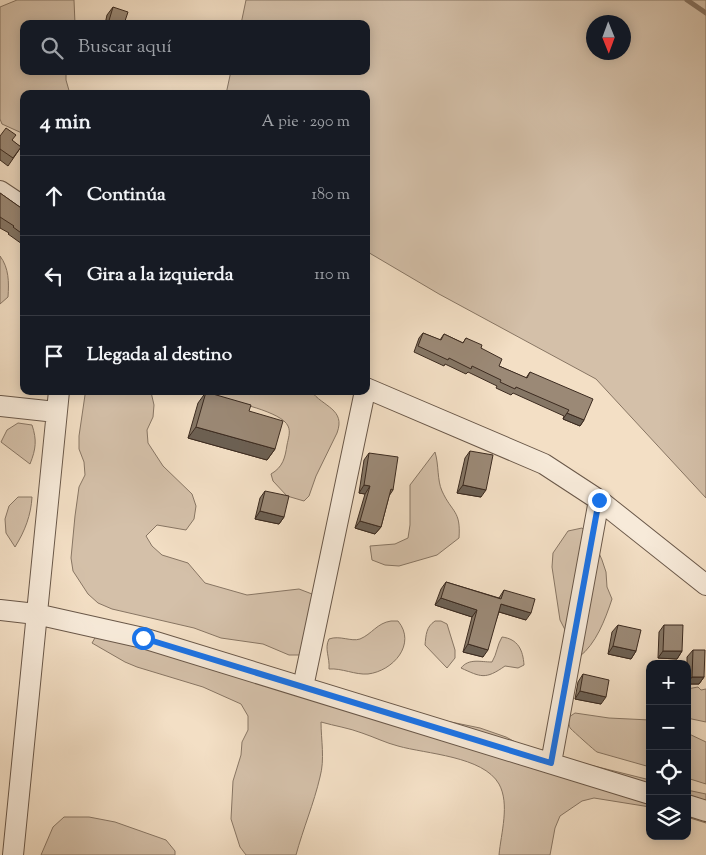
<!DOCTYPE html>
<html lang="es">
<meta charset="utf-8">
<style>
:root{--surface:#171b24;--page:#242831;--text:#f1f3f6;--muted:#9ea1a6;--line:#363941}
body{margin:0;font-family:"Sorts Mill Goudy",serif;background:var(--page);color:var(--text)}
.controls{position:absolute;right:15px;bottom:15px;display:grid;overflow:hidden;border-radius:10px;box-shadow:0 2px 12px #0003}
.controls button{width:45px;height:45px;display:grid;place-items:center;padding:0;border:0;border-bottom:1px solid var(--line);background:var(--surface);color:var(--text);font:25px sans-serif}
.compass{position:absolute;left:586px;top:15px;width:45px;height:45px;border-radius:50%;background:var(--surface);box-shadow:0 2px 12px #0003;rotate:179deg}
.stop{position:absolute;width:15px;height:15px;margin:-11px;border:4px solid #1a73e8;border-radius:50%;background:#fff}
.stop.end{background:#1a73e8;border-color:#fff;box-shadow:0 1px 5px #0008}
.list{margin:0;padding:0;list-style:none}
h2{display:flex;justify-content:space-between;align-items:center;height:65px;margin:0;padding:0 20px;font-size:21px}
h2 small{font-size:16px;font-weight:400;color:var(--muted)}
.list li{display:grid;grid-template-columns:32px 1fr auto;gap:15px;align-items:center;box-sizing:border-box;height:80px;padding:0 20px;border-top:1px solid var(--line)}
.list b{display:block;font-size:19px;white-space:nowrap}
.list em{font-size:16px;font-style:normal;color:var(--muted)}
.icon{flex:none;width:28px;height:28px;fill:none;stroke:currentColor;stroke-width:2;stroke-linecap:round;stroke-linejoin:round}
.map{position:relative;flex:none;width:706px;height:855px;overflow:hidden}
.search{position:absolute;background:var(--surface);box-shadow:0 2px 12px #0003;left:20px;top:20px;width:350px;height:55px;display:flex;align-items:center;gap:12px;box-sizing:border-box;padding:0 18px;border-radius:10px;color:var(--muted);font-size:19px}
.panel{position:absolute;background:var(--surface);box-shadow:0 2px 12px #0003;left:20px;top:90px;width:350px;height:305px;border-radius:10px}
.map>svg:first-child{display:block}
</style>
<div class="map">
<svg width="706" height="855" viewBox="0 0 706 855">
<rect width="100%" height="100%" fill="#f3dfc5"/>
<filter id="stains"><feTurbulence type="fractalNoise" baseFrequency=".004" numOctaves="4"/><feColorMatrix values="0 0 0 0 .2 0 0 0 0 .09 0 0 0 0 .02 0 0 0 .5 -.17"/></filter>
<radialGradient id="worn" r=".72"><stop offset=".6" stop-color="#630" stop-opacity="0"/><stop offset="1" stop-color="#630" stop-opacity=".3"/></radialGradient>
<path fill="#d4c0a9" stroke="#887664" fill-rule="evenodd" d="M17 0H74L75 24H24V71H66V80L70 94H24V134L2 124 0 119V7Z
M246 0H706V498L596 379 439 294 366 251V94H226L231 71H366V24H241ZM624 22V52H594V22Z
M0 256C9 268 9 282 8 297L0 304Z
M88 391 151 392 154 405 153 417 147 430 148 443 163 466 192 494 196 506 194 519 186 530 157 525 146 536 152 546 162 555 188 563 205 583 247 595 299 589 312 594 318 606 302 655H289L263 644 221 638 194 628 112 609 98 603 88 594 73 571 71 558 75 516 79 487 85 475 84 462 79 449V436L85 395Z
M215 391H311C323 407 346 409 337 433L316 476 309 496 304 501 287 496 273 481 271 474C283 467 285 458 287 445 288 439 291 432 288 426 282 412 233 401 218 399Z
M18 423 32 425C37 440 36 449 30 464L1 442 7 430Z
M435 452C439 465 437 480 442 491 452 513 461 510 459 538L437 555 399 566 385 565 372 560 370 546 395 544 408 538 410 525V485Z
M18 497H32C31 515 25 531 15 547L6 533 5 519 9 506Z
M582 528 592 537 602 560 606 572 607 587 612 599C605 620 596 644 579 657L560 620 552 567 553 553 568 531Z
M391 621H398C417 644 393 671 368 674 355 675 342 668 329 669 330 657 324 649 329 639 340 635 351 642 360 639 372 634 377 623 391 621Z
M435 621H441L447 624 455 650V658L447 668 425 645C426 635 426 627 435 621Z
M99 631 383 708 480 728 506 737 530 750 650 780V807L594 798 582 801 560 816 555 828 550 855H499C501 833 510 804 499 784 483 756 426 754 398 746 386 743 374 737 362 733 349 728 335 726 321 722 321 740 325 759 320 777 314 803 303 829 296 855H246L240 847 231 819 233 781 241 755 242 742 248 730V716L241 704 203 687 137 667 125 662 92 643Z
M502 637C518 639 523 650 524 665L518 668 505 666C485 680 481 677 461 668 469 658 480 662 492 662 497 654 497 645 502 637Z
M698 687 701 690 706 689V722L687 718V689Z
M575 713 609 718 650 720V767L597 752C595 751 573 731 571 729 568 726 569 721 569 717Z
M687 733 706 742V784L687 778Z
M687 790 706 794V823L687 817Z
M64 817H89L115 822 166 840 175 851V855H41L53 827Z"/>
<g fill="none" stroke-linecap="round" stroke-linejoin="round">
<path stroke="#857261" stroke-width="5" d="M687 0 706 13"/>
<defs>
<path id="minor" d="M0 191 24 207
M366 388 544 464 599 500 706 585
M0 406 56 412
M0 610 36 614 143 638 650 794
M303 687 365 391
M551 763 599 500
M687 805 706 811
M13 855 59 391"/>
</defs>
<use href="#minor" stroke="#6a5849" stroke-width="22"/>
<use href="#minor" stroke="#f7ead9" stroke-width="20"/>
</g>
<path fill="#857665" stroke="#3c2b20" d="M113 7 124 24H105L107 15Z
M0 136 12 141 21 147 8 166 0 160Z
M0 193 24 210V242L22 244 8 234 9 233 0 228Z
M423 333 440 340 444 334 463 343 466 338 481 348 499 366 526 378 530 372 584 420 580 426 563 419 564 416 513 393 511 395 496 388 497 386 468 372 466 374 445 364 444 366 414 352 419 338Z
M206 392 249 411 275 449 267 460 188 438 198 403Z
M470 451 481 497 457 493 465 458Z
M369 453 393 490 389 496 381 527 375 534 355 528 365 494 359 493 364 460Z
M265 491 284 517 279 524 255 519 260 498Z
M446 582 499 598 504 590 526 620 499 612 483 657 463 652 472 617 435 605 441 589Z
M618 625 636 651 631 659 608 654 612 632Z
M664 625 682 651 677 659 658 658 659 632Z
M693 650 704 677 699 684H687V657Z
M583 674 601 704 575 699 578 682Z"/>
<path fill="#6c6053" stroke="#3c2b20" d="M567 413 584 420 580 426 563 419Z
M196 427 275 449 267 460 188 438Z
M364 485 370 486 365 494 359 493Z
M463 485 486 490 481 497 457 493Z
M260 511 284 517 279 524 255 519Z
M360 521 381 527 375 534 355 528Z
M441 598 477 610 472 617 435 605Z
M501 604 531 613 526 620 496 611Z
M468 644 488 650 483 657 463 652Z
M613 646 636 651 631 659 608 654Z
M663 651H682L677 659 658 658Z
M692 677H704L699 684H687Z
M580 691 606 697 601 704 575 699Z"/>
<path fill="#9b8976" stroke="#3c2b20" d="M113 7 128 12 124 24H108Z
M6 128 16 135 12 140 21 147 13 158 0 149V136Z
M0 193 24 210V235L13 227 14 226 0 217Z
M423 333 441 340 444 334 463 343 466 338 482 345 481 348 502 359 499 366 527 378 530 372 593 399 584 420 567 413 569 410 516 387 515 389 500 382 501 380 472 366 471 369 449 358 448 360 418 346Z
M206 392 251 405 249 411 283 421 275 449 196 427Z
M470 451 493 455 486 490 463 485Z
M369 453 398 457 393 490 391 489 381 527 360 521 370 486 364 485Z
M265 491 289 496 284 517 260 511Z
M446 582 501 599 504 590 535 599 531 613 501 604 488 650 468 644 477 610 441 598Z
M618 625 641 630 636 651 613 646Z
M664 625H683L682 651H663Z
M693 650H705L704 677H692Z
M583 674 609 680 606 697 580 691Z"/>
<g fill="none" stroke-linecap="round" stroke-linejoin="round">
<path stroke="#1a73e8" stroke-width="6" d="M143 638 551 763 599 500"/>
</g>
<rect width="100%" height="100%" filter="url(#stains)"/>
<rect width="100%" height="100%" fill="url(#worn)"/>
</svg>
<div class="controls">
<button>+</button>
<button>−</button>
<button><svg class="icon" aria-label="locate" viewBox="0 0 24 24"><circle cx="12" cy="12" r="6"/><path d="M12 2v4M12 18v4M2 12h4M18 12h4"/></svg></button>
<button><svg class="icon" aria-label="layers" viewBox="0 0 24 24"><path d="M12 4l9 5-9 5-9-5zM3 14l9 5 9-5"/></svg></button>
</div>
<svg class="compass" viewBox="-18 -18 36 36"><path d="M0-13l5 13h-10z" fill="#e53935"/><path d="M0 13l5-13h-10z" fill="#9ea1a6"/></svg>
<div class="stop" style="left:143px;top:638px"></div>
<div class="stop end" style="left:599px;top:500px"></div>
<div class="search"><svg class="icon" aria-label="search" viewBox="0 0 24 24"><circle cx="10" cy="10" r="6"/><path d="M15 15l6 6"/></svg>Buscar aquí</div>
<section class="panel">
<h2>4 min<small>A pie · 290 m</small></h2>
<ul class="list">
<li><svg class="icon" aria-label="ahead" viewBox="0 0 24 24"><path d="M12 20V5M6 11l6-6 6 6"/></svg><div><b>Continúa</b></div><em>180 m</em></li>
<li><svg class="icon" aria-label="left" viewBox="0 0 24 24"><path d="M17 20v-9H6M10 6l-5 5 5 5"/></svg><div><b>Gira a la izquierda</b></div><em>110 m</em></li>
<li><svg class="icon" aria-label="arrive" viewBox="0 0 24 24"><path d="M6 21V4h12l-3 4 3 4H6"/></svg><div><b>Llegada al destino</b></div></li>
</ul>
</section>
</div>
